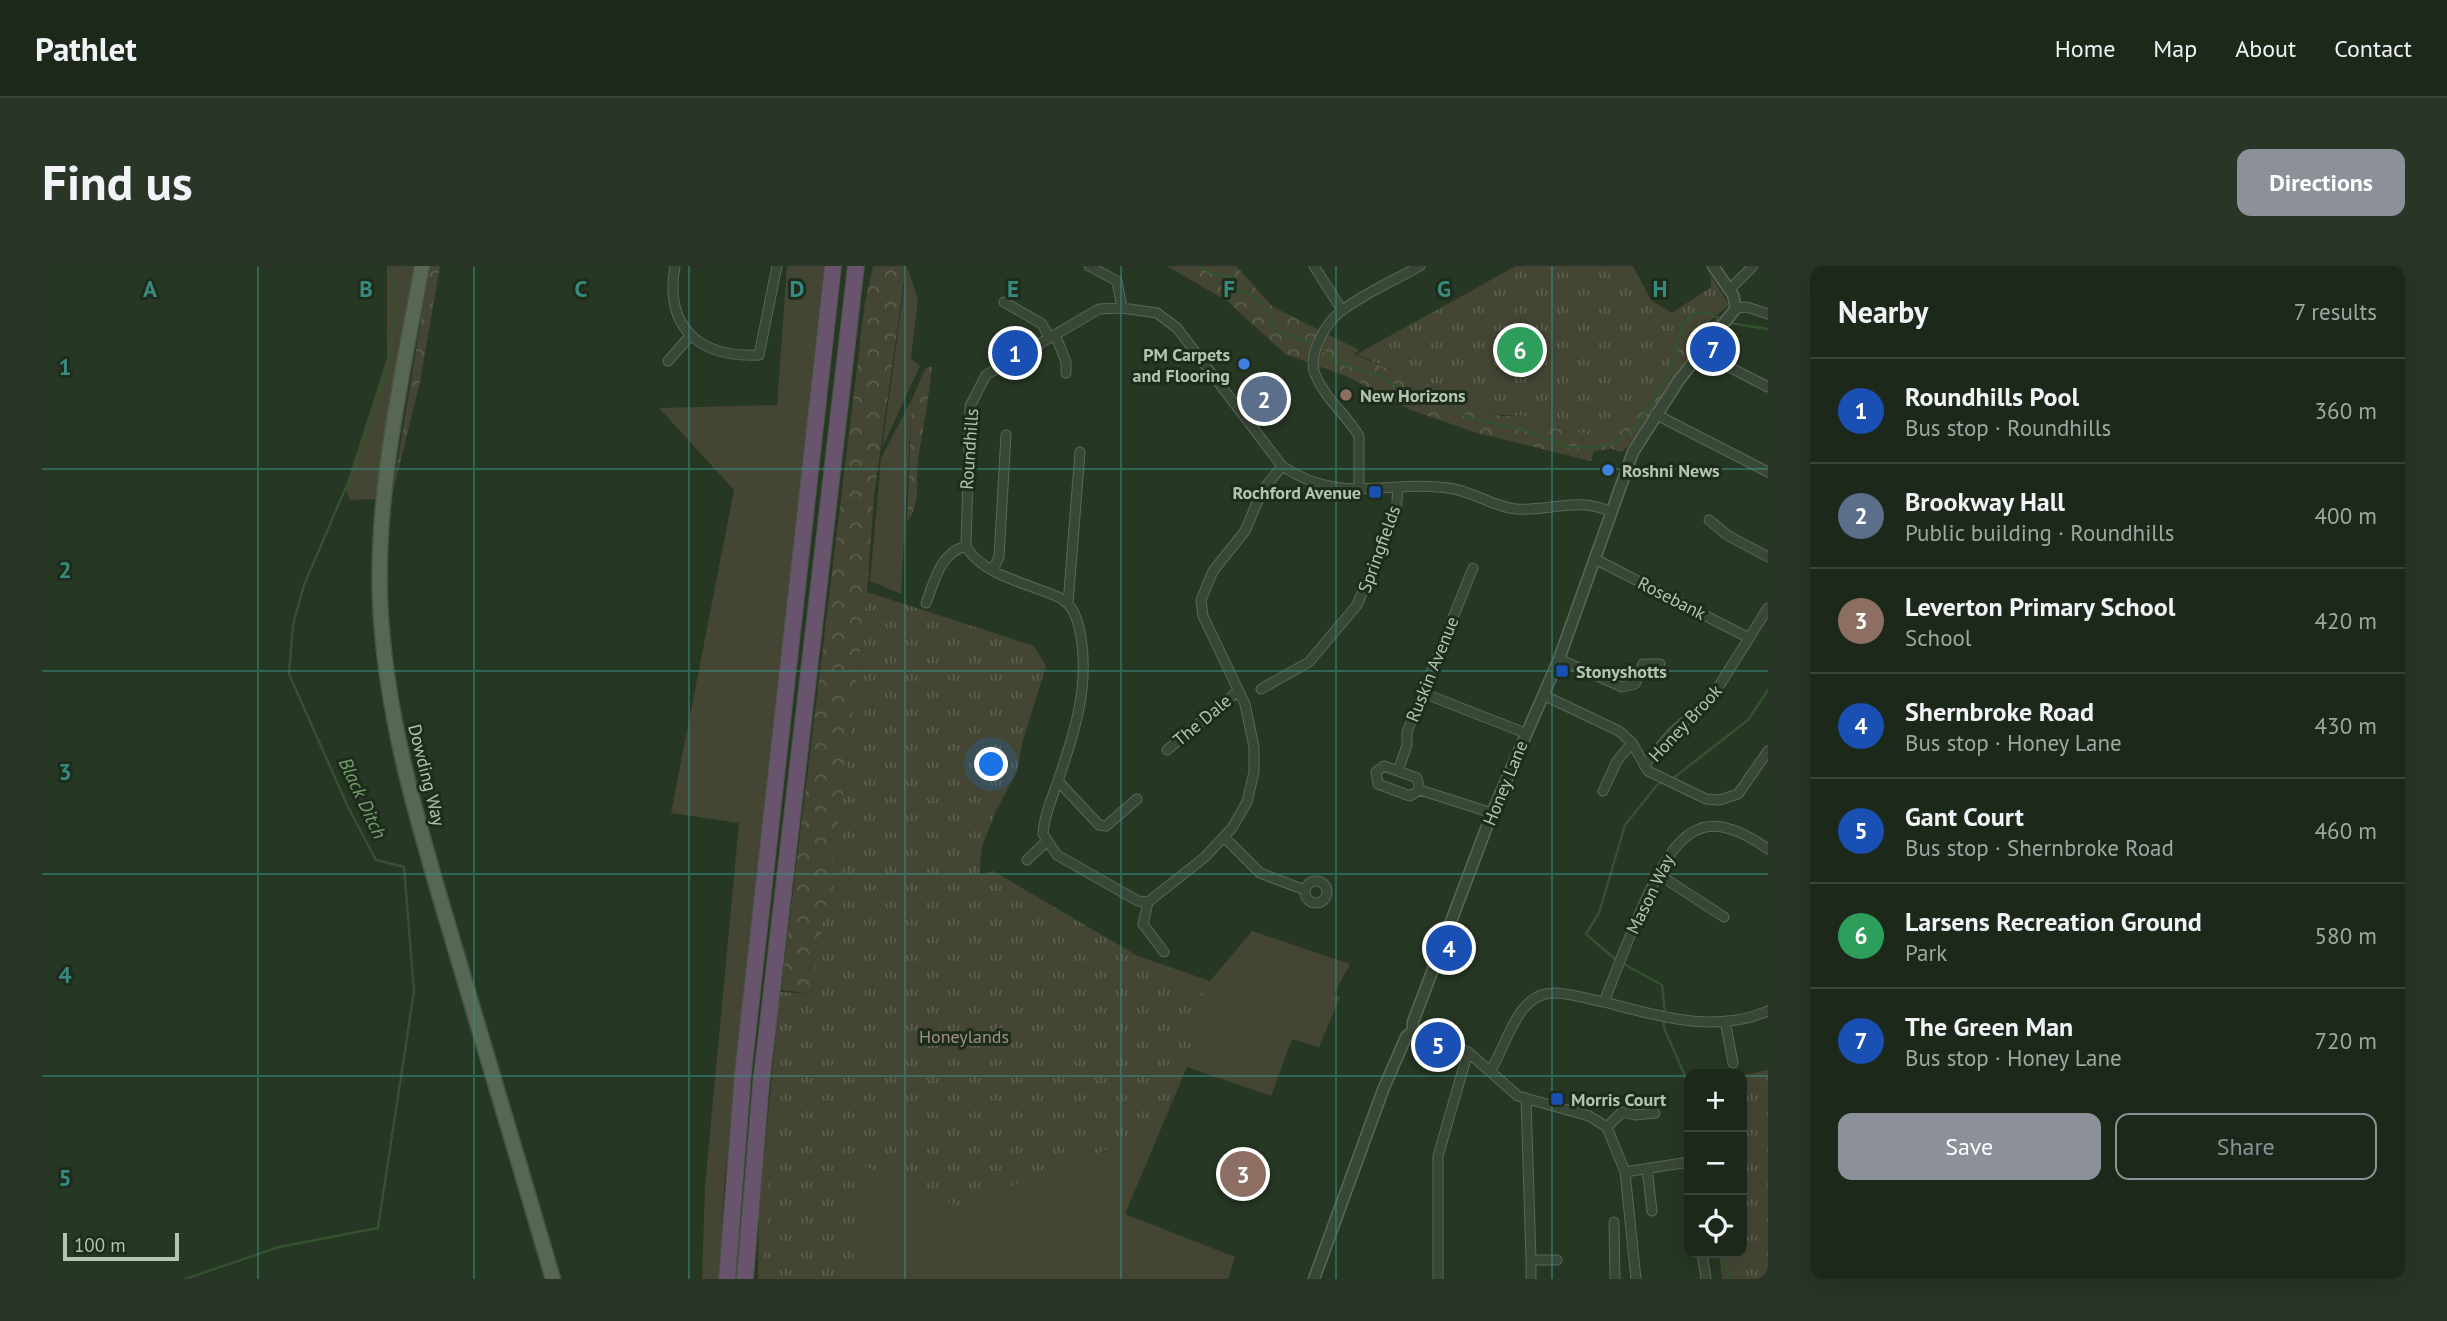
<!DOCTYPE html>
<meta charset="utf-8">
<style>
:root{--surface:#1c291a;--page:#293527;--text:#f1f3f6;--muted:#a0a6a2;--line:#3a4539;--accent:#8c9099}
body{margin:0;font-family:"PT Sans",sans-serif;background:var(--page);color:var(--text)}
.controls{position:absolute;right:21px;bottom:21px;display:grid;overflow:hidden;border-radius:14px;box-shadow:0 7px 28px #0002}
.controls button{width:63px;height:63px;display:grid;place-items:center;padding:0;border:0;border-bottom:2px solid var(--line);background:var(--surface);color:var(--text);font:35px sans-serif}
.scale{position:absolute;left:21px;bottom:18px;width:116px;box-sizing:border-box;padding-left:7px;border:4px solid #b3c4b1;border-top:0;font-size:19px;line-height:24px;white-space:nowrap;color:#b3c4b1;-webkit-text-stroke:5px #1e2c1b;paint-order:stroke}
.you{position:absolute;left:950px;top:499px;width:24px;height:24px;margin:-18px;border:5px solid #fff;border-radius:50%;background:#1a73e8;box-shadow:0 0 0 10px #1a73e833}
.badge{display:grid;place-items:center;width:46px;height:46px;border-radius:50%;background:var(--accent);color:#fff;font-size:23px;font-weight:700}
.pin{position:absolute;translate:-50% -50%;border:4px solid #fff;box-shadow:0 2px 7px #0006}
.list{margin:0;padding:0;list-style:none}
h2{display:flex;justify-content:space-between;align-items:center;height:91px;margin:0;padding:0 28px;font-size:30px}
h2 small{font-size:23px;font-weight:400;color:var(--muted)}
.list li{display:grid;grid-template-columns:46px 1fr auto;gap:21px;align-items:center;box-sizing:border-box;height:105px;padding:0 28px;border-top:2px solid var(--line)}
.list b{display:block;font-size:26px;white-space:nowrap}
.list p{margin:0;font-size:23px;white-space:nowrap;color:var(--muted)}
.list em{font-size:23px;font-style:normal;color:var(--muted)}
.actions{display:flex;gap:14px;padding:21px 28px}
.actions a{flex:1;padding:16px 0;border:2px solid var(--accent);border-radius:14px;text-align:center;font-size:24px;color:var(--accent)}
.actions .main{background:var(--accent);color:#fff}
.icon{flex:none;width:38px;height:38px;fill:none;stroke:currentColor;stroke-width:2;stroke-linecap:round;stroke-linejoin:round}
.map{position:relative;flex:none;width:1726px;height:1013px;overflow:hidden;border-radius:14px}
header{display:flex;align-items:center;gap:42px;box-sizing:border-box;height:98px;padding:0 35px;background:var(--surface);border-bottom:2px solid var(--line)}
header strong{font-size:33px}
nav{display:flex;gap:38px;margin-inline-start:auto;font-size:24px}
.intro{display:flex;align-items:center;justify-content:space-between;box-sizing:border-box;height:168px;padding:0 42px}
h1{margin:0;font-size:49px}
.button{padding:18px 32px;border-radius:14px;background:var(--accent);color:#fff;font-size:24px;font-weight:700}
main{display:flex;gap:42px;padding:0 42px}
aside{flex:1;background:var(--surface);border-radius:14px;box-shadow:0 7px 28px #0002}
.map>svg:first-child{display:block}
</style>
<header>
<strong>Pathlet</strong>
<nav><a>Home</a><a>Map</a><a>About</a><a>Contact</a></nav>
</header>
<div class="intro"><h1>Find us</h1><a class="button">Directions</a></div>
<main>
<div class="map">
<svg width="1726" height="1013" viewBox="0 0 1726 1013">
<defs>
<pattern id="forest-crowns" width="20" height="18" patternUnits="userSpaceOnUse" patternTransform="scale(1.75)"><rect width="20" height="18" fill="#444633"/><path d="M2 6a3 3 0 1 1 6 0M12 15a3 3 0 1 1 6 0" fill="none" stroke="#5d5f4e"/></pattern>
<pattern id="park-tufts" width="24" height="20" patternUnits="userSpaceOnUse" patternTransform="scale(1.75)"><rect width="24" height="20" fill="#444633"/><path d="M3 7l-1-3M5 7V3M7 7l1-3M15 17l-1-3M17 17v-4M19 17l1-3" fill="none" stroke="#5d5f4e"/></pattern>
</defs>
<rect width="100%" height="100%" fill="#263723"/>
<path fill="#444633" d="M345 0H372L333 233 308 234 303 223 345 92Z
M745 0H782L682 920 678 1013H660L663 920 697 557 629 547 692 224 617 142 735 139Z
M865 0 876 33 869 92 878 100 840 182Z
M870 133 859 328 828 315 839 192Z
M790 585 939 612 951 605 1079 684 1168 715 1210 665 1308 698 1292 728 1298 731 1277 781 1250 773 1229 830 1145 801 1083 948 1193 991 1186 1013H716L717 942 738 726 770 728Z"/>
<path fill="url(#forest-crowns)" d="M388 0H398L378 116 350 230Z
M831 0H864L832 230 825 326 803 516 770 728 739 724 823 36Z
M1125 0H1194L1231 41 1317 84 1312 88 1360 109 1418 129 1458 150H1484L1497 159 1550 169 1577 167 1614 131 1637 81 1681 48 1683 51 1587 179 1580 186 1569 183 1552 185 1549 195 1435 167 1369 144 1306 111 1243 88 1185 35Z
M890 100C887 130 882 158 877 187 872 212 881 234 865 256L870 133 883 103Z"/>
<path fill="url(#park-tufts)" d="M1474 0H1591L1609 34 1630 47 1669 21V10L1687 39 1637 81 1614 131 1577 168 1550 169 1497 159 1484 150 1457 149 1418 129 1360 109 1315 88Z
M825 326 992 380 1004 400 981 474 975 505 954 545 940 580 937 609 951 605 1169 733 1118 863 916 940 821 900 809 1013H721L738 726 770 728 803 516Z
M1726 804V1013H1680L1677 987H1700V809Z"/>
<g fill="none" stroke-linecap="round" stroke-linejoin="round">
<path stroke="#34522f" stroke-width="2.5" d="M1157 0 1169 7 1189 10 1194 25 1209 28 1227 45 1229 56 1236 65 1272 78
M1688 57 1726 63
M1278 82 1295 96 1341 111 1355 121 1390 134 1411 137 1424 151 1486 165 1527 181H1549L1571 178 1587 167 1598 155 1628 107 1640 60 1649 49 1663 46 1682 54
M1630 513 1706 454 1726 424
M1574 694 1544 668 1557 647 1583 559 1615 519 1623 515
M1580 697 1620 719 1623 747
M1622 754V762L1647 819
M1682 987 1687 1013
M143 1013 237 981 336 962 372 725 362 601 334 594 306 541 247 408 251 359 262 319 313 200 346 102 354 41 350 0"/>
<defs>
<path id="minor" d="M633 0C622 61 657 92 717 89L735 0
M1047 0 1075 15 1080 42
M1272 0 1300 44
M1688 23 1711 0
M962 36 1000 58 1007 71
M1694 42 1705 41 1726 48
M1013 68 1024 96V107
M1660 87 1726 121
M626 95 648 70
M1613 148 1726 206
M1240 200 1220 225 1203 265 1171 305 1159 334 1161 350 1203 438 1212 481V506L1205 536 1190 562 1163 591 1106 636 1096 635 1015 589 1001 568C1002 549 1011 530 1017 512 1033 465 1047 421 1039 371 1036 355 1032 338 1016 331 988 318 939 309 924 280L928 140 944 109 1057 43 1080 42 1115 47 1135 62 1240 200C1301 241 1349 212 1412 223 1433 227 1453 241 1474 243 1506 246 1537 230 1569 246
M1317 223V170C1304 148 1283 133 1273 108 1265 88 1285 54 1302 43 1325 26 1353 14 1378 0
M1667 254 1685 269 1726 291
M1553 293 1707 372
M951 304 957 291 964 169
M884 337C893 314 898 287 924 280
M1026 338 1038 186
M1517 393 1580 421 1593 418 1601 398H1618
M1219 423 1267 396 1315 339 1354 246 1356 223
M1381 427 1483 467
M1501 429 1577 465 1590 477 1606 505 1664 533 1677 534 1696 528 1726 485
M1125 484 1196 425
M1602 499 1631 466 1670 431 1726 342
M1356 505 1365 479V466L1431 302
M1016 515 1057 559 1064 560 1095 533
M1378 524 1375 512 1342 500 1334 506 1336 518 1368 530 1378 524 1450 547
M1561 525 1575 495 1590 477
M1182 571 1218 607 1263 624
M985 594 1004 576
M1616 608 1682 651
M1263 626a11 11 0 1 1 22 0a11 11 0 1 1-22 0Z
M1106 636 1101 658 1122 686
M1562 736C1615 750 1673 768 1726 745
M1683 755 1691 797
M1371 765 1426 786 1476 830 1547 850 1565 861 1583 906 1594 1013
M1448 805C1466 779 1474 725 1514 727 1530 728 1547 733 1562 736 1576 700 1589 665 1605 631 1634 569 1659 535 1726 583
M1484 832 1489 994H1515
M1565 861 1580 846 1593 849 1613 847
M1605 903 1610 945
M1583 906 1647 896
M1572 956 1573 1013
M1660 987 1664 1013
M1396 1013V890L1426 786
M1489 1013V994"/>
<path id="tertiary" d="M1272 1013 1341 824 1364 771 1371 765V756L1450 547 1517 393 1591 186 1637 114 1694 42 1691 29 1671 0"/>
<path id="primary" d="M380 0C360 110 334 223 338 334 343 457 381 573 415 689 448 797 479 905 511 1013"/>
<path id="motorway" d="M685 1013 701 807 791 0
M703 1013 719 818 814 0"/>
</defs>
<use href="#minor" stroke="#596856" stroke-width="11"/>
<use href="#tertiary" stroke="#596856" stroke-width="13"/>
<use href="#primary" stroke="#455442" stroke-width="17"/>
<use href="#motorway" stroke="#435241" stroke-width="18"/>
<use href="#minor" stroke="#394736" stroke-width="9"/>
<use href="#tertiary" stroke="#394736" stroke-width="10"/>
<use href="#primary" stroke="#576754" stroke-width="14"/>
<use href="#motorway" stroke="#69546d" stroke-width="16"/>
</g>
<path fill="none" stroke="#388a7f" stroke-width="2" stroke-opacity="0.55" d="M216 0V1013M432 0V1013M647 0V1013M863 0V1013M1079 0V1013M1294 0V1013M1510 0V1013M0 203H1726M0 405H1726M0 608H1726M0 810H1647M1700 810H1726"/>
<g fill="#3f7fe0" stroke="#1e2c1b" stroke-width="2.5">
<circle cx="1202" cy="98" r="7"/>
<circle cx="1566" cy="204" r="7"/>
</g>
<circle fill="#8d6e63" stroke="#1e2c1b" stroke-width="2.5" cx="1304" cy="129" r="7"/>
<g fill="#1a4fb4" stroke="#1e2c1b" stroke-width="2.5">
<rect x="1326" y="219" width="14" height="14" rx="3.5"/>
<rect x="1513" y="398" width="14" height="14" rx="3.5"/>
<rect x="1508" y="826" width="14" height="14" rx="3.5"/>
</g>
<g text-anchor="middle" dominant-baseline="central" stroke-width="6" stroke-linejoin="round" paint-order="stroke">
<g font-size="18" font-weight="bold" fill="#b3c4b1" stroke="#1e2c1b" text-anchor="start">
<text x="1188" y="88" text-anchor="end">PM Carpets<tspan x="1188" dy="21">and Flooring</tspan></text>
<text x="1318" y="129">New Horizons</text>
<text x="1580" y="204">Roshni News</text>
<text x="1319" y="226" text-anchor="end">Rochford Avenue</text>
<text x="1534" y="405">Stonyshotts</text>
<text x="1529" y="833">Morris Court</text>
</g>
<g font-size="18" fill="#b3c4b1" stroke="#1e2c1b">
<text transform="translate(927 183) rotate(-86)">Roundhills</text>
<text transform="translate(1337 283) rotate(-70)">Springfields</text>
<text transform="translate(1630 332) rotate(27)">Rosebank</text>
<text transform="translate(1390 403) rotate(-68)">Ruskin Avenue</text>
<text transform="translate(1160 454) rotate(-40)">The Dale</text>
<text transform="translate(1643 457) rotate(-47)">Honey Brook</text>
<text transform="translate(385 509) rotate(76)">Dowding Way</text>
<text transform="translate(1463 517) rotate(-68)">Honey Lane</text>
<text transform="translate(1608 628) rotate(-64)">Mason Way</text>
</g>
<g font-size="18" fill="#a29180" stroke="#1e2c1b">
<text x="922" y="770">Honeylands</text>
</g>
<g font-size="19" font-style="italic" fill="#75a06d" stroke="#1e2c1b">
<text transform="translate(321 532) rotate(65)">Black Ditch</text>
</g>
</g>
<g font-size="23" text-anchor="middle" font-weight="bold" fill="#388a7f" stroke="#1e2c1b" stroke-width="6" stroke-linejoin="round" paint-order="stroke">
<text x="108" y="31">A</text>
<text x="324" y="31">B</text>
<text x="539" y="31">C</text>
<text x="755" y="31">D</text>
<text x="971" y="31">E</text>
<text x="1187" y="31">F</text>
<text x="1402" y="31">G</text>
<text x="1618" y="31">H</text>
<text x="23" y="109">1</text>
<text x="23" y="312">2</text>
<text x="23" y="514">3</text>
<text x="23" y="717">4</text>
<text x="23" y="920">5</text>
</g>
</svg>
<div class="controls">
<button>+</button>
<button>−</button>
<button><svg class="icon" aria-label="locate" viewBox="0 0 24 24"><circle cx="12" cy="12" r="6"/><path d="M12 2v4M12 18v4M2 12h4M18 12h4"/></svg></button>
</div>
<div class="scale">100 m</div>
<div class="you"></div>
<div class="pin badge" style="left:973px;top:87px;background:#1a4fb4">1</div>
<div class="pin badge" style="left:1222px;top:133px;background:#5c6f8a">2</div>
<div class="pin badge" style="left:1201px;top:908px;background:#8d6e63">3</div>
<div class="pin badge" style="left:1407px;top:682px;background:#1a4fb4">4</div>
<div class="pin badge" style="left:1396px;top:779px;background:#1a4fb4">5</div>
<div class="pin badge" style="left:1478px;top:84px;background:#2e9e5b">6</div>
<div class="pin badge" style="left:1671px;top:83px;background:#1a4fb4">7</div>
</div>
<aside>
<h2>Nearby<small>7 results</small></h2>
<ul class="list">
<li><span class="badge" style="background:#1a4fb4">1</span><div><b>Roundhills Pool</b><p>Bus stop · Roundhills</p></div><em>360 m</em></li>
<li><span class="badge" style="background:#5c6f8a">2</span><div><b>Brookway Hall</b><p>Public building · Roundhills</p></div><em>400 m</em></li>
<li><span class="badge" style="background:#8d6e63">3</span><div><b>Leverton Primary School</b><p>School</p></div><em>420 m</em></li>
<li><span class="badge" style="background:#1a4fb4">4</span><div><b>Shernbroke Road</b><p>Bus stop · Honey Lane</p></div><em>430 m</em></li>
<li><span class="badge" style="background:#1a4fb4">5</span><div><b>Gant Court</b><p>Bus stop · Shernbroke Road</p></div><em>460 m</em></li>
<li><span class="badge" style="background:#2e9e5b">6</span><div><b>Larsens Recreation Ground</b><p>Park</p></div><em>580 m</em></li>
<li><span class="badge" style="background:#1a4fb4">7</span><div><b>The Green Man</b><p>Bus stop · Honey Lane</p></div><em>720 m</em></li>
</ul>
<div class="actions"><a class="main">Save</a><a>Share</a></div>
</aside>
</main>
